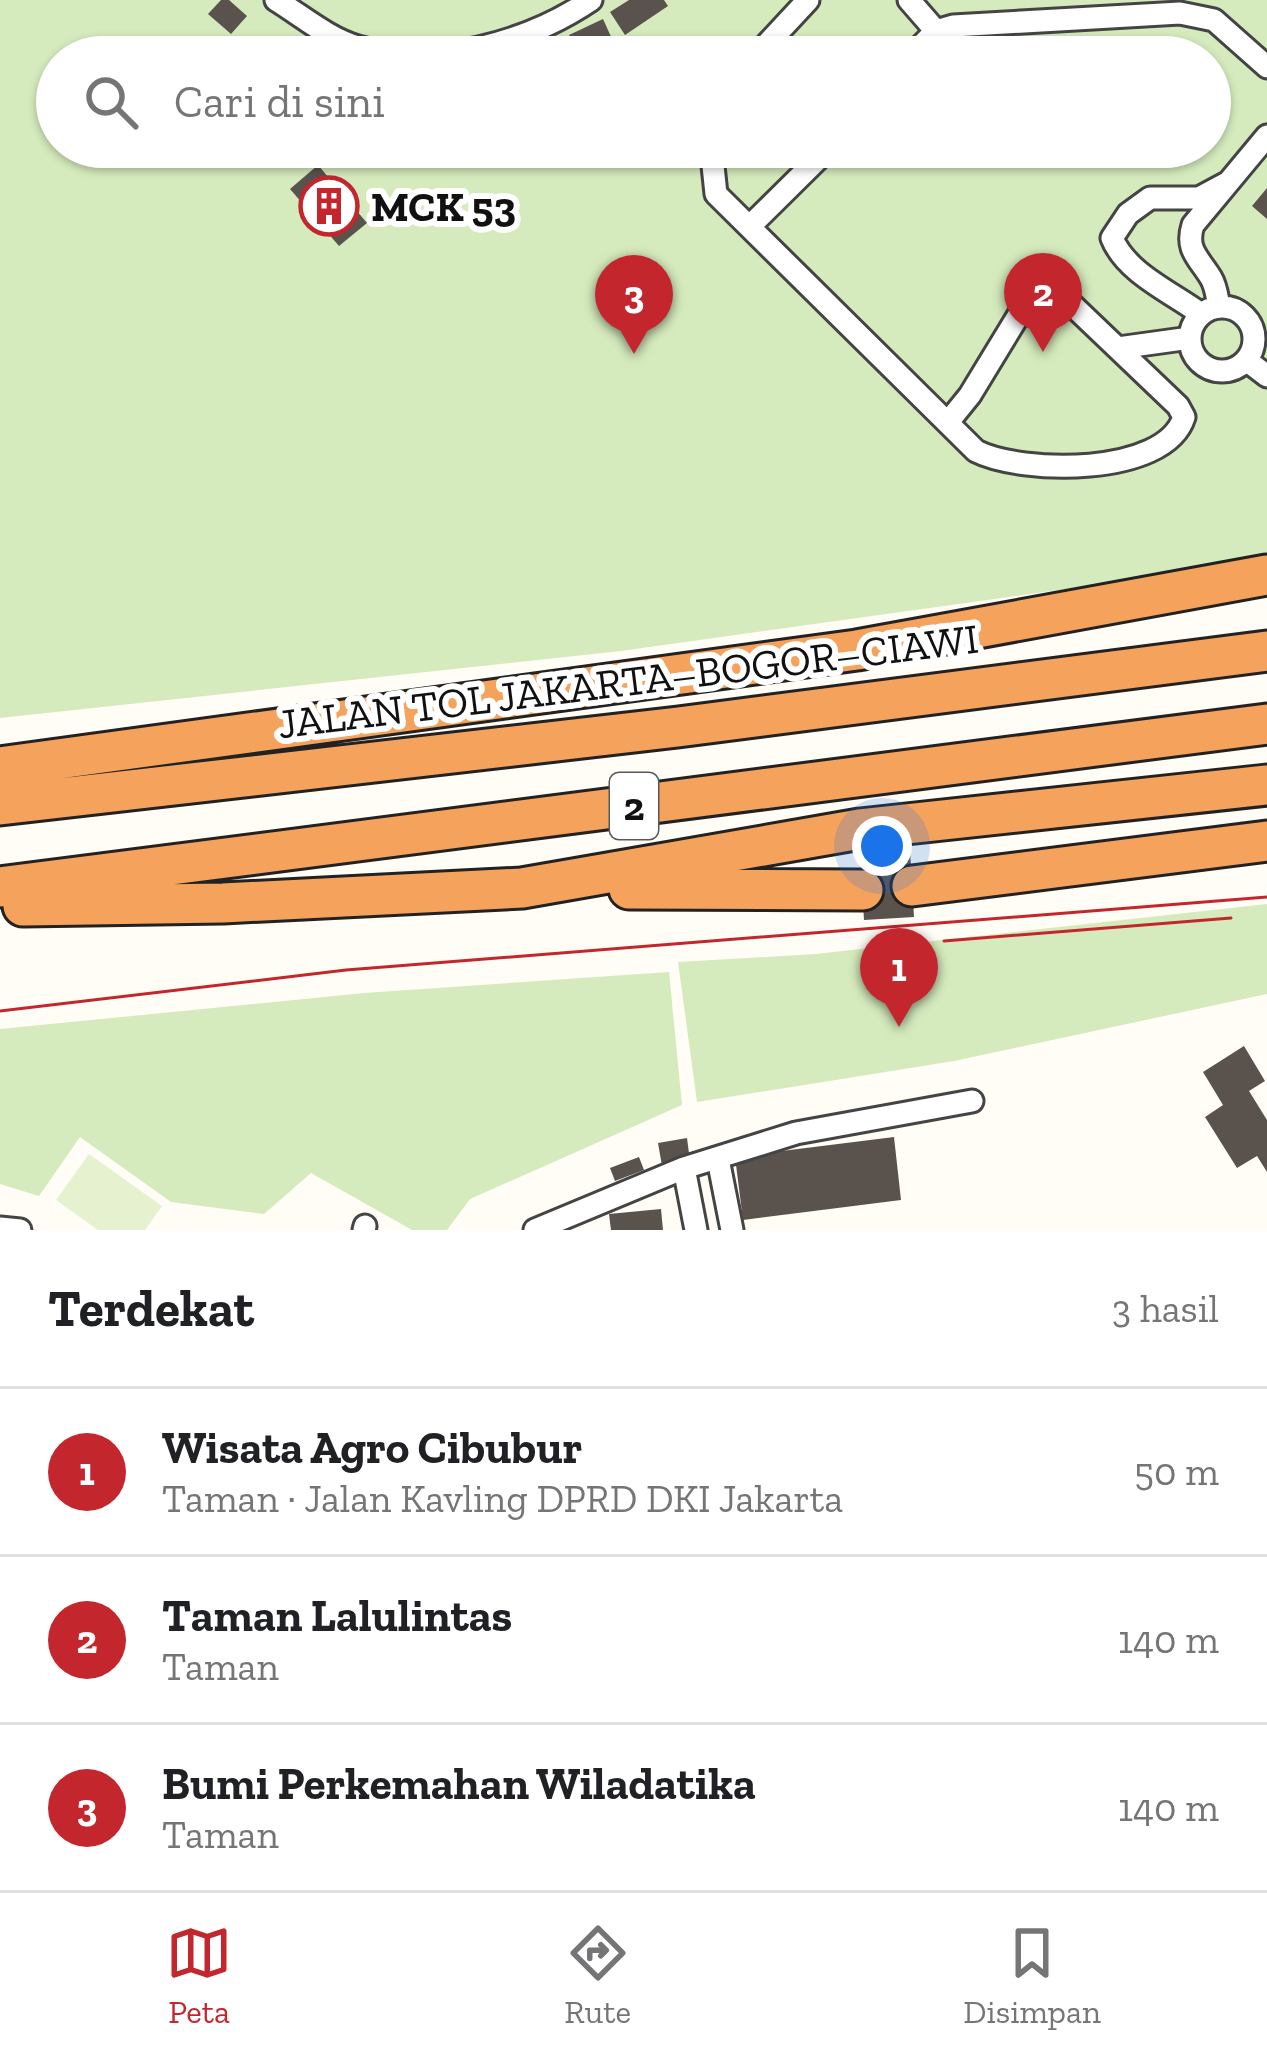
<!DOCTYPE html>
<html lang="id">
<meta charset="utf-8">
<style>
:root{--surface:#fff;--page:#f2f2f2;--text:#202124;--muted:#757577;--line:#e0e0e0;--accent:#c4262e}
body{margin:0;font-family:"Zilla Slab",serif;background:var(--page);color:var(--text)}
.you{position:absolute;left:882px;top:846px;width:42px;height:42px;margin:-30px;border:9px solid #fff;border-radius:50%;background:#1a73e8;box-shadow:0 0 0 18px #1a73e833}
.badge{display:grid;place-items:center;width:78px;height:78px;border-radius:50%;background:var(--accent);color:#fff;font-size:39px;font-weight:700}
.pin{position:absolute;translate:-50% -99px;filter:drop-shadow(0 3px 6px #0008)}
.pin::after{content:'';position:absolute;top:63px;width:42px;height:36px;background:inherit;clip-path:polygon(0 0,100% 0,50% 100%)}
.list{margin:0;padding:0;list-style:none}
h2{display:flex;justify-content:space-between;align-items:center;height:156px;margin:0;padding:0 48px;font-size:51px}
h2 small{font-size:39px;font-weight:400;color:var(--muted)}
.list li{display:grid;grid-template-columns:78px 1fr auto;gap:36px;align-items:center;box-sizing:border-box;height:168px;padding:0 48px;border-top:3px solid var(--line)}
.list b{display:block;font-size:45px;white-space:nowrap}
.list p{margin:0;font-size:39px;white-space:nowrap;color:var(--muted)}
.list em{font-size:39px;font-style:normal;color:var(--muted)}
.icon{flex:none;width:66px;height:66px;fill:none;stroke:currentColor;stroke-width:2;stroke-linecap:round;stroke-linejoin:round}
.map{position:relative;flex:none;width:1267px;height:1230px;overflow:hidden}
.search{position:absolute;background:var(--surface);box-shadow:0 3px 9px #0004;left:36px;right:36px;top:36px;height:132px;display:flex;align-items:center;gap:30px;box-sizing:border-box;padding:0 42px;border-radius:66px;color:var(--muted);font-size:45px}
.sheet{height:660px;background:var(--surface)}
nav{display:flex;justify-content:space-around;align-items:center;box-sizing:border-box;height:168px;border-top:3px solid var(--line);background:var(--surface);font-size:33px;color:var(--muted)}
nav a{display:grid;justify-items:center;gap:6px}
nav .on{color:var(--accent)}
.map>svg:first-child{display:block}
</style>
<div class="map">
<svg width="1267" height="1230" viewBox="0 0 1267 1230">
<rect width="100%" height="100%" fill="#fffdf5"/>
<path fill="#d5ebbd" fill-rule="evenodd" d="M0 0H1267V561L621 651 0 718ZM57 57H1210V147H57Z
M1267 904V994L954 1061 697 1102 678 962 816 954Z
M669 972 682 1105 470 1199 447 1230H412L311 1173 264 1214 171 1202 80 1137 39 1196 0 1184V1029L364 993Z"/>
<path fill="#e6f2cf" d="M89 1154 162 1206 145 1230H98L56 1200Z"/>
<path fill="#5a524d" d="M221 0H229L247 16 231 34 208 14Z
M629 0H664L668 6 625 35 610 12Z
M603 19 617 50 602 57H579L569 35Z
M318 165 367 223 339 246 290 189Z
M1267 188V219L1252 206Z
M909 834 914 917 864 920 859 837Z
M1244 1046 1265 1081 1249 1091 1267 1120V1172L1257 1156 1237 1168 1205 1117 1223 1105 1203 1072Z
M894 1137 901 1200 743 1220 735 1157Z
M687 1138 690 1161 662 1166 658 1143Z
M639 1157 644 1170 615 1181 610 1168Z
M661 1209 663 1230H611L609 1214Z"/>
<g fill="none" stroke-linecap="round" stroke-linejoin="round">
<defs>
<path id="street" d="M276 0C302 16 329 39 358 47 434 69 527 43 591 0
M909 0 936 31
M755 57 808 0
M910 57 936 31 953 26 1180 13 1214 20 1267 67
M711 147 716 194 976 451C1021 474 1165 477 1184 417L1178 406 1067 300 1037 291 1029 298 970 395 949 421
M750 226 830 147
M1219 306C1217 297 1216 286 1211 278 1199 258 1185 250 1193 225L1267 136
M1190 339a32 32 0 1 1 64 0a32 32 0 1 1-64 0Z
M1201 314C1171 292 1126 273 1112 238L1128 214 1150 198H1199L1227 183
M1118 348 1190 338
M1246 360 1267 376
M718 1159 732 1230
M684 1168 696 1230
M0 1228 20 1230
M364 1230 365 1226
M535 1230 684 1168 796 1133 972 1101"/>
<path id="highway" d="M0 767 857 650 1267 575
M0 805 678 727 1267 651
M912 886 1267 841
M0 887 1267 724
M629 889 863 890
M23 906 223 903 522 888 860 829 1267 785"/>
</defs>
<use href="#street" stroke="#444" stroke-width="27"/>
<use href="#highway" stroke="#222" stroke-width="45"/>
<use href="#street" stroke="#fff" stroke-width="21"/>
<use href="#highway" stroke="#f5a25d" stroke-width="39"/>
<path stroke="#c4262e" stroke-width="3" d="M944 941 1231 918
M0 1011 346 970 1267 897"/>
</g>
<defs>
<symbol id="building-ring" viewBox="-11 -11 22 22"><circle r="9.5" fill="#fff" stroke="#c4262e" stroke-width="1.5"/><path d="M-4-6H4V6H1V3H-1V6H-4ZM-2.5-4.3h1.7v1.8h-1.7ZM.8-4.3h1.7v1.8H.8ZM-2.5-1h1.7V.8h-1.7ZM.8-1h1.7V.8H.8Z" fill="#c4262e"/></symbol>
</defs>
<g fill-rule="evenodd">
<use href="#building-ring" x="296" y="173" width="66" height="66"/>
</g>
<g text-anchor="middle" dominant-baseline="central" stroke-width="12" stroke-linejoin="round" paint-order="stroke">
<rect fill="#fff" stroke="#585858" stroke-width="3" x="610" y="773" width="48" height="66" rx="9"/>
<g font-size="39" font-weight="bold" fill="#111">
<text x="634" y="806">2</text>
</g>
<g font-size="42" font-weight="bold" fill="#111" stroke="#fff" text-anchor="start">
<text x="371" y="206">MCK 53</text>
</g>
<g font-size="42" fill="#111" stroke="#fff">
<text transform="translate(628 681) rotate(-7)">JALAN TOL JAKARTA–BOGOR–CIAWI</text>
</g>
</g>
</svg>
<div class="you"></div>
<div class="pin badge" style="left:899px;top:1027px">1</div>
<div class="pin badge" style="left:1043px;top:352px">2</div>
<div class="pin badge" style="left:634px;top:354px">3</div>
<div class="search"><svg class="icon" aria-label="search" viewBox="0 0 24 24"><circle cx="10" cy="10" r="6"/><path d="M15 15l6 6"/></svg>Cari di sini</div>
</div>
<section class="sheet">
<h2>Terdekat<small>3 hasil</small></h2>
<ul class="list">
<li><span class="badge">1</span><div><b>Wisata Agro Cibubur</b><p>Taman · Jalan Kavling DPRD DKI Jakarta</p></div><em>50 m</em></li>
<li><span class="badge">2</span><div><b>Taman Lalulintas</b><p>Taman</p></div><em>140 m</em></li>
<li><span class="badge">3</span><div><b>Bumi Perkemahan Wiladatika</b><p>Taman</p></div><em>140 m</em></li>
</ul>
</section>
<nav>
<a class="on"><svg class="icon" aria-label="map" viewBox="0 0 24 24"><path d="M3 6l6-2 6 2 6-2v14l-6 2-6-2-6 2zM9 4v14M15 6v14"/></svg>Peta</a>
<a><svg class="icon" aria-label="directions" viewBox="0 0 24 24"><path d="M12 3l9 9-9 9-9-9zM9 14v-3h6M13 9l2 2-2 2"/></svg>Rute</a>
<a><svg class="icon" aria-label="saved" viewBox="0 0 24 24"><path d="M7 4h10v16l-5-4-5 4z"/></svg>Disimpan</a>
</nav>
